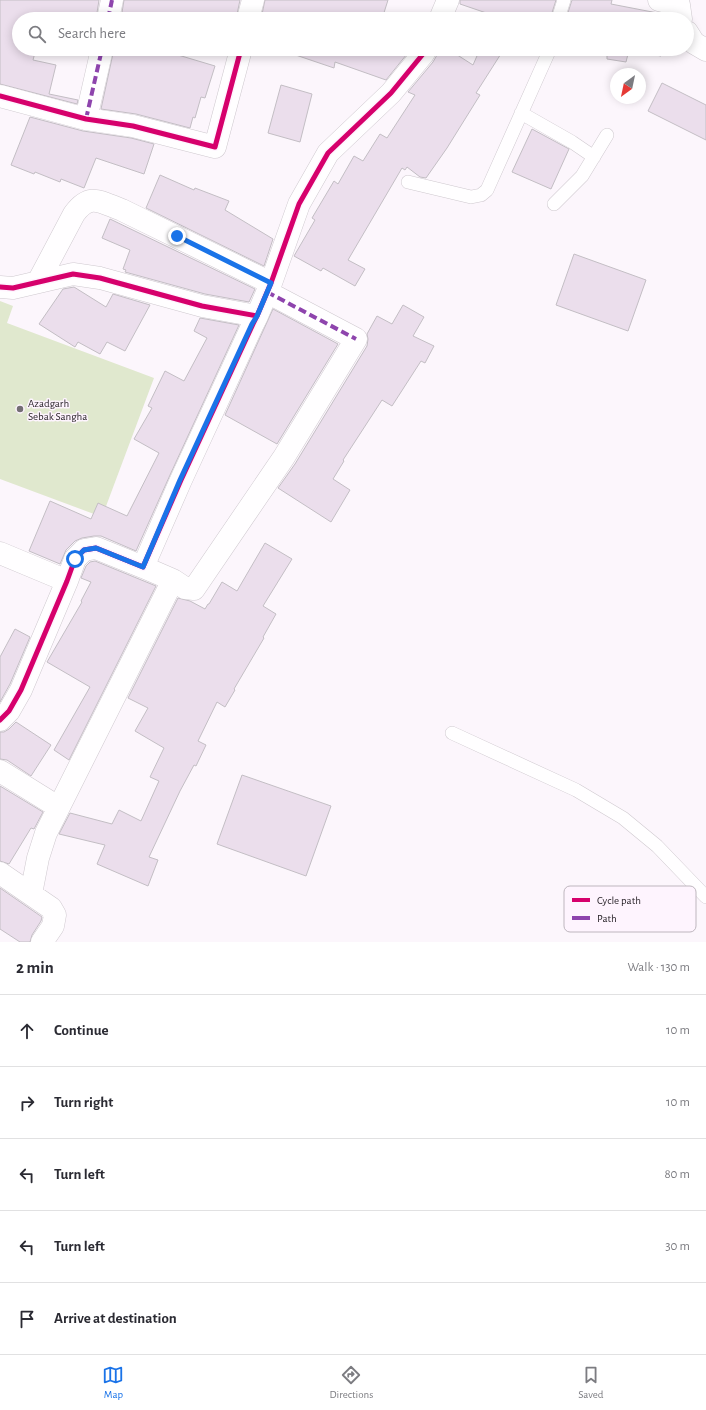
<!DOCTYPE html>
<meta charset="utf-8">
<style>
:root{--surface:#fff;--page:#f7f7f7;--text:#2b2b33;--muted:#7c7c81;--line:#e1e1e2;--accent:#1a73e8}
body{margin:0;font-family:"Alegreya Sans",sans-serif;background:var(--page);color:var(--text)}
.compass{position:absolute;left:610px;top:68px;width:36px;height:36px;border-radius:50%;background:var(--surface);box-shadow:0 2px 10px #0003;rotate:213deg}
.stop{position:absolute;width:12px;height:12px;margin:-9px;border:3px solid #1a73e8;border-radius:50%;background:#fff}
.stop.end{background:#1a73e8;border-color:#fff;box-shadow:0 1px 4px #0008}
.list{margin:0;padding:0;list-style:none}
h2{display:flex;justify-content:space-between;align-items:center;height:52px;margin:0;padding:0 16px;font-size:17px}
h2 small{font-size:13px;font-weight:400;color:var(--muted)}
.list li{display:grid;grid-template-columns:26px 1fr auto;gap:12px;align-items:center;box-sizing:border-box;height:72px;padding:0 16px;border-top:1px solid var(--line)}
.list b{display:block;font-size:15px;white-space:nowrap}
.list em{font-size:13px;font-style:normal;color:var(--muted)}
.icon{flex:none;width:22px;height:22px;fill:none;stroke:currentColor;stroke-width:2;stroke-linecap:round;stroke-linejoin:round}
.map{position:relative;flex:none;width:706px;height:942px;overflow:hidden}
.search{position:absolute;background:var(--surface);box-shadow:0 2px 10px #0003;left:12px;right:12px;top:12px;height:44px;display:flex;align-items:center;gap:10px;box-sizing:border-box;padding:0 14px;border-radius:22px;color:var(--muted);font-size:15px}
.sheet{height:412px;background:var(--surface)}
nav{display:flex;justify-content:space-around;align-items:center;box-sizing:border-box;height:56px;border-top:1px solid var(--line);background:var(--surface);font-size:11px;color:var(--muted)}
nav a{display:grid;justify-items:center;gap:2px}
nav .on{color:var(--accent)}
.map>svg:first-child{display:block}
</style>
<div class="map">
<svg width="706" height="942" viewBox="0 0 706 942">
<rect width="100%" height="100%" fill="#fcf6fc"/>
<path fill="#e0e8ce" d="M0 301 13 306 7 323 154 378 102 517 0 479Z"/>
<path fill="#ebdeec" stroke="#c3bec4" d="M0 0H99L96 19H19V49H36L33 60 56 65 49 94 78 100 77 104 0 84Z
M124 0H240L236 19H121Z
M265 0H388L382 19H261Z
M460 0H556L550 19H504L460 4Z
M572 0H612L611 4 668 15 667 19H566Z
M114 49H158L215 66 205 98 201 97 195 118 193 117 190 128 136 114 101 109Z
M278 49H411L386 80 335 62 334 68Z
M438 49H448L473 65 480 49H504L476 93 480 95 447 148 426 178 420 177 407 167 405 170 402 168 348 260 365 269 355 286 323 268 321 271 294 256 315 220 312 218 334 181 338 184 354 156 363 161 380 134 387 138 415 95 408 92 433 62 437 55Z
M593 49H662L661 56 629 50 626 62 607 59V54Z
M662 83 706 105V140L648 111Z
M281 85 312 94 300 142 268 133Z
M30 117 83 131 131 138 154 144 144 174 96 158 84 188 61 179 60 182 35 172 34 174 11 165Z
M532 129 569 149 551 189 512 172Z
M160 175 194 190 195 188 229 201 225 210 273 239 264 266 146 208Z
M110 219 255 289 249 302 205 294 125 272 126 270 123 269 130 250 102 238Z
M574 254 646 280 628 331 556 305Z
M74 287 106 307 113 294 150 305 125 351 107 342 100 354 78 342 75 347 39 324 63 289Z
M403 305 424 317 413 336 434 346 425 363 421 361 392 406 382 400 343 460 344 461 333 479 350 490 331 522 278 488 295 464 367 346 368 339 367 334 377 316 392 324Z
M273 309 338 344 277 444 225 415Z
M200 318 239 325 170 475 136 551 101 536H94L82 538 75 541 66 550 60 564 29 551 50 501 91 519 98 503 127 516 159 453 134 439 152 408 148 406 165 371 184 381 207 338 194 331Z
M265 543 292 559 263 606 276 614 263 637 264 638 234 689 235 690 225 707 217 702 198 741 206 745 196 766 194 765 180 791 149 857 158 860 148 886 97 864 105 845 59 834 70 813 112 824 119 810 141 821 159 781 150 777 164 748 135 731 148 708 128 698 178 598 190 601 205 609 208 604H209L222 582 237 591Z
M95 561 156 586 69 760 54 750 90 687 47 662 82 602 81 601 91 582 81 578 86 566 90 562Z
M15 629 30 637 10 684 0 702V657Z
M16 722 51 745 31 776 7 760 0 759V732H4L9 729Z
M242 775 331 806 306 876 217 844Z
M0 786 43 812 34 829 31 828 9 864 0 861Z
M0 888 42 917 41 921 32 935 30 942H20L0 929Z"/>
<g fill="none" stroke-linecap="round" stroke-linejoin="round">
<defs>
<path id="lane" d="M558 19 564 0
M521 113 572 142 594 157
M408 182 471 197 481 195 487 190 550 49
M554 204 582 176 607 135
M452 733 576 790 623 818 657 846 706 897"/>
<path id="street" d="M659 0 679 5 681 19
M108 19 112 0
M248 19 253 0
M440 19 448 0
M687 32 694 43 706 50
M0 96 86 119 133 126 215 147 241 49
M86 119 102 49
M38 282 74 214C90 192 100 202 122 210L271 283
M0 287 13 288 73 274 100 278 202 306 257 316
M0 553 67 581
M143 567 173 580 185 588 194 589 284 457 356 339 267 292
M0 720 9 711 21 690 67 581 75 559 84 550 96 548 143 567 181 480 253 324 257 316 271 283 299 204 328 153 391 93 423 54 426 49
M0 771 58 807
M0 873 51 908 55 915 53 926 42 942
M31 894 38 858 46 833 173 580"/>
</defs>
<use href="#lane" stroke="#cfc9cf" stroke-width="14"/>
<use href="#street" stroke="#cfc9cf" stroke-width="23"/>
<use href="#lane" stroke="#fffeff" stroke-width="13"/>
<use href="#street" stroke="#fffeff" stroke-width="22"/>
<path stroke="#8e44ad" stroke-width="4" stroke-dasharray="8 4" stroke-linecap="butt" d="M108 19 112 0
M86 119 102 49
M267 292 356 339"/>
<defs>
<path id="cycleway" d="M0 96 86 119 133 126 215 147 241 49
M0 287 13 288 73 274 100 278 202 306 257 316
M0 720 9 711 21 690 67 581 75 559 84 550 96 548 143 567 181 480 253 324 257 316 271 283 299 204 328 153 391 93 423 54 426 49"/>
</defs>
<use href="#cycleway" stroke="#fef4fe" stroke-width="8"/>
<use href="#cycleway" stroke="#d6006c" stroke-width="5"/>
</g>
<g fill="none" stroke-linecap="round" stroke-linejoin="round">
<path stroke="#1a73e8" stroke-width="5" d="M75 559 84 550 96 548 143 567 180 480 252 324 257 316 271 283 177 236"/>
</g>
<circle fill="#746e74" stroke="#fef4fe" stroke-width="1.5" cx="20" cy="409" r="4"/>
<g text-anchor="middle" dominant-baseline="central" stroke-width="3" stroke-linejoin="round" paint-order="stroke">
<g font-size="11" fill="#2a242a" stroke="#fef4fe" text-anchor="start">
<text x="28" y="403">Azadgarh<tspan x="28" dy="13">Sebak Sangha</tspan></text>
</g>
</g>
<rect x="564" y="886" width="132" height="46" rx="6" fill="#fef4fe" stroke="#beb6be" stroke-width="1"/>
<rect x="572" y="898" width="18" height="4" fill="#d6006c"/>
<rect x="572" y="916" width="18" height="4" fill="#8e44ad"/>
<g font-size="11" fill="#2a242a">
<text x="597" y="904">Cycle path</text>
<text x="597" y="922">Path</text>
</g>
</svg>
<svg class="compass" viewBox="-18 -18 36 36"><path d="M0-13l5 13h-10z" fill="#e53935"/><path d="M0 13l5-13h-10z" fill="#7c7c81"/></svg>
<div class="stop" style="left:75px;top:559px"></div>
<div class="stop end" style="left:177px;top:236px"></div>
<div class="search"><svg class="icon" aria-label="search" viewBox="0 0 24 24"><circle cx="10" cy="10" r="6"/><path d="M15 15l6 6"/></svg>Search here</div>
</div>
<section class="sheet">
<h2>2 min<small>Walk · 130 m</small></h2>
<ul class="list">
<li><svg class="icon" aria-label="ahead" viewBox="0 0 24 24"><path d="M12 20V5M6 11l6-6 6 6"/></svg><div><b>Continue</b></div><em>10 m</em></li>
<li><svg class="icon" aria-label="right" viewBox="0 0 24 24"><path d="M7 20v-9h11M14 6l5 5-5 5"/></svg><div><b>Turn right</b></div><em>10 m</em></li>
<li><svg class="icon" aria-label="left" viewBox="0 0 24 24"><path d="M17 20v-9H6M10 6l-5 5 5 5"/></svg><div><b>Turn left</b></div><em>80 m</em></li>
<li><svg class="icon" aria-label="left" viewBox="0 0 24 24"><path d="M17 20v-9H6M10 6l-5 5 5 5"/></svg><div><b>Turn left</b></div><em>30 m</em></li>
<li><svg class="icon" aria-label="arrive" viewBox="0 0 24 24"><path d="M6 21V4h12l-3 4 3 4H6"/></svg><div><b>Arrive at destination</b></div></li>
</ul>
</section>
<nav>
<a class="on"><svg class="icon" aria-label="map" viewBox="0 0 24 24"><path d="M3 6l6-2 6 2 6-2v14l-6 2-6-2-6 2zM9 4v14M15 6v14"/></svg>Map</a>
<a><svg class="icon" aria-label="directions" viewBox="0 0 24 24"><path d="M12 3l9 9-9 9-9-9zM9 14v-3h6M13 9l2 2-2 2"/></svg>Directions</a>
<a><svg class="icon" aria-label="saved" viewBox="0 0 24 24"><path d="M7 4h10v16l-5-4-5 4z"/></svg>Saved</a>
</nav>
